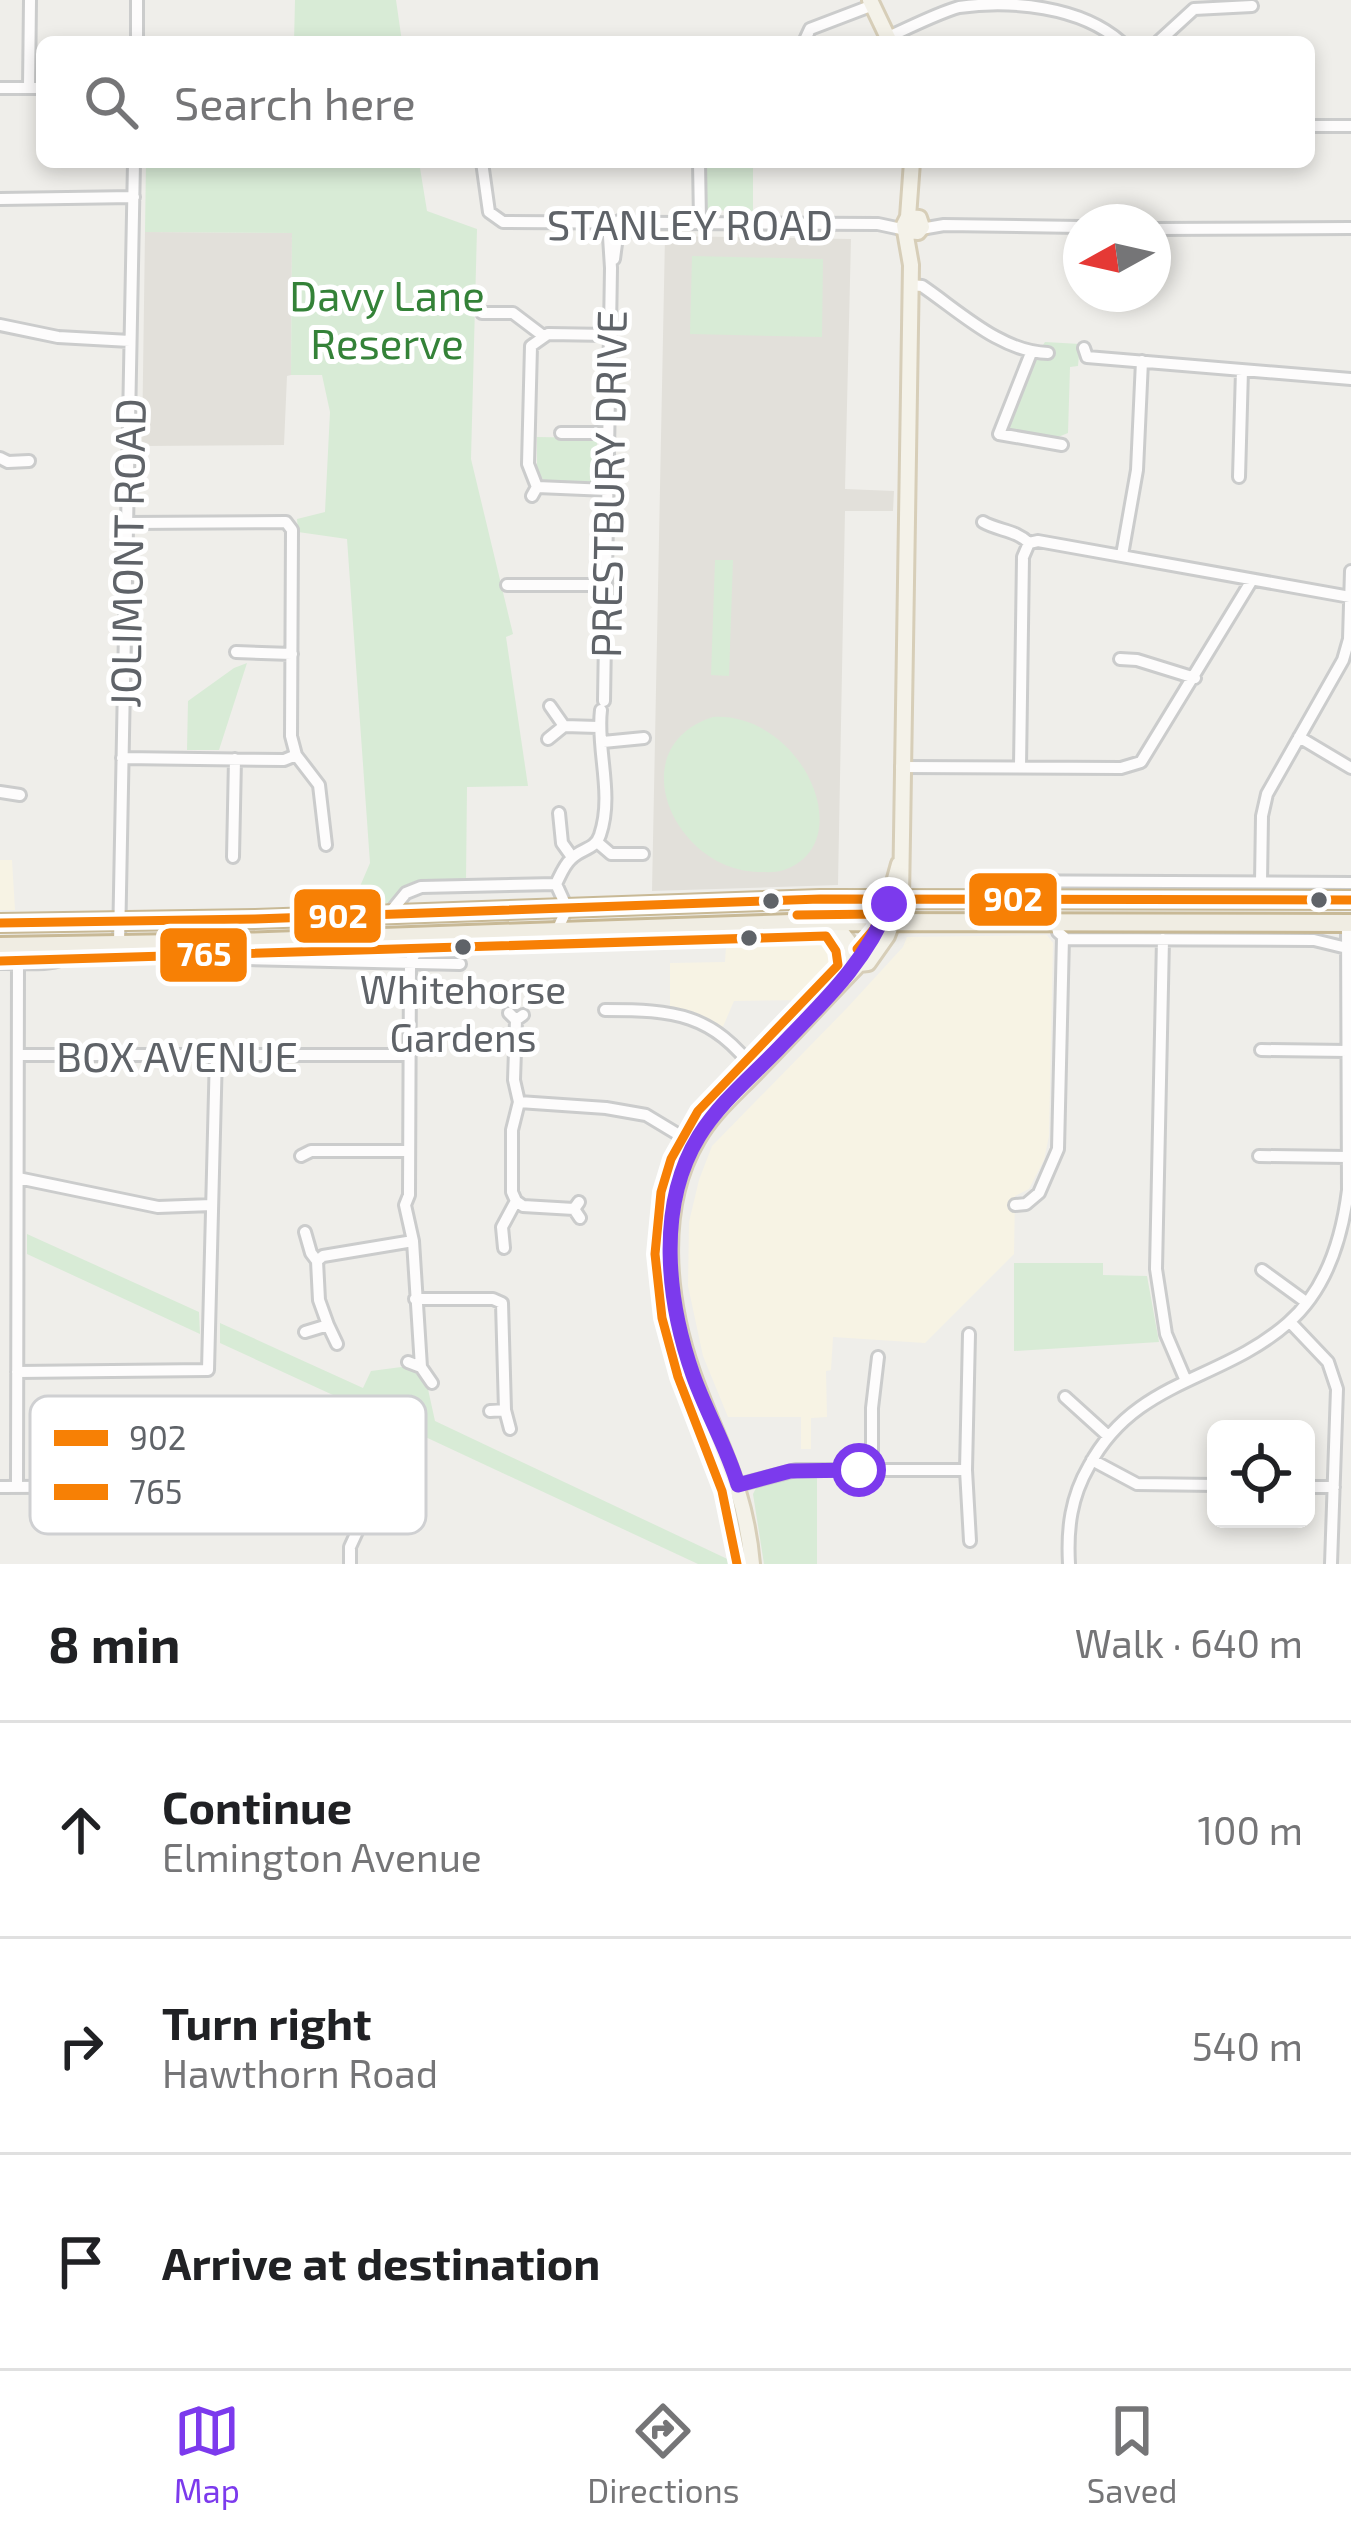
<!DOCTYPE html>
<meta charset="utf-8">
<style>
:root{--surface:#fff;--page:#f2f2f2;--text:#202124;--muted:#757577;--line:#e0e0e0;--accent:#7c3aed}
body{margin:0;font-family:"Exo 2",sans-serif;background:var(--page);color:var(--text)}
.controls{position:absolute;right:36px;bottom:36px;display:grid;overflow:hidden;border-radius:18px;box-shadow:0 6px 18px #0003}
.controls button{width:108px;height:108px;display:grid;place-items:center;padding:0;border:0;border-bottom:3px solid var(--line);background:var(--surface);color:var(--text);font:60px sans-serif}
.compass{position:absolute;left:1063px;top:204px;width:108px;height:108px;border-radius:50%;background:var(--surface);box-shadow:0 6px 18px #0003;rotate:262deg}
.stop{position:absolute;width:36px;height:36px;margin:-27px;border:9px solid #7c3aed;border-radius:50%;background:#fff}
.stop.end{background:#7c3aed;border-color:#fff;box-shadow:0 3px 12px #0008}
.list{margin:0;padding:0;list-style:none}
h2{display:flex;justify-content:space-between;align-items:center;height:156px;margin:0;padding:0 48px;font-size:51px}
h2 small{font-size:39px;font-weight:400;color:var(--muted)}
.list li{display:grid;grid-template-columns:78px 1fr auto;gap:36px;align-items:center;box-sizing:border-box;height:216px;padding:0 48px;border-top:3px solid var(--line)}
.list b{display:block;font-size:45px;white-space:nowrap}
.list p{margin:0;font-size:39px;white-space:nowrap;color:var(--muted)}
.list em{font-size:39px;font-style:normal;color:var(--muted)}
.icon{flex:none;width:66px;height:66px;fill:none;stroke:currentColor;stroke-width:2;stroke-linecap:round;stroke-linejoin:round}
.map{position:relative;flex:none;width:1351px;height:1564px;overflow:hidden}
.search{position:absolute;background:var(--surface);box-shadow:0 6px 18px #0003;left:36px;right:36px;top:36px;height:132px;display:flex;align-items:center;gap:30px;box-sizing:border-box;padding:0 42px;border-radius:18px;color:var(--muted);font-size:45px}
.sheet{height:804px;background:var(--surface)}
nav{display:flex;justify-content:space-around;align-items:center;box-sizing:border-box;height:168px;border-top:3px solid var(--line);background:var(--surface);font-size:33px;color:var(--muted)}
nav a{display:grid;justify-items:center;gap:6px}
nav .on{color:var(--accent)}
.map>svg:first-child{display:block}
</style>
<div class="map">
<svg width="1351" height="1564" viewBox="0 0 1351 1564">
<rect width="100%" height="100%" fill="#efeeea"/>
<path fill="#f7f3e4" d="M0 860H12L15 910H0Z
M1047 935 1053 943 1049 1136 1044 1160 1029 1189 1015 1196 1014 1254 925 1343 833 1337 831 1370 826 1371 827 1417 811 1418V1449H801V1417H728L703 1356 688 1286 689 1222 699 1180 712 1146 847 1008 903 947 907 937Z
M828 939 839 968 807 1000 734 1001 722 1029 698 1016 670 1008V963L725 962 726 946Z"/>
<path fill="#e2e0da" d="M145 232 292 233 291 375 287 376 284 445 142 446Z
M665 236 851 239 845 489 894 491 893 511H845L838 885 652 891Z"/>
<path fill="#d8ebd6" d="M295 0H396L402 42H294Z
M146 162H419L427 211 477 229 471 459 513 634 506 637 528 786 467 787 466 881 410 888 387 903 352 905 370 863 347 539 298 532 297 519 325 512 330 412 322 375H291L292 233 145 232Z
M705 162H753V211L704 210Z
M692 256 823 259 822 337 690 334Z
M1045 342 1080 344 1078 366 1070 367 1068 433 1053 439 1003 431 1032 362Z
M537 437 597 438V485L547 484 537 472Z
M715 560H733L729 676 711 675Z
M247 663 219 750H187L188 701 234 668Z
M713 717C802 712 861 843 784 870 776 873 765 872 757 872 673 869 620 747 713 717Z
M27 1234 199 1312 200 1334 27 1254Z
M1014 1263H1103V1275L1147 1276 1159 1342 1014 1351Z
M220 1323 363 1388 371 1371 409 1366 426 1380 435 1421 738 1564H698L404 1427 374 1444 365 1436 370 1412 220 1343Z
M817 1478V1564H764L753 1494 756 1488 794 1478Z"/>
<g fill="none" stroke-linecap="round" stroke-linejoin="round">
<defs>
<path id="minor" d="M888 37C911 27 935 14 959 7 1011 0 1080 6 1121 42
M137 42V0
M804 42 810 29 873 5
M1158 42 1194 9 1252 6
M0 88H42
M29 88 30 0
M1309 126H1351
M482 162 489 212 503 222 878 224 906 230
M699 162 700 221
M0 199 134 197
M921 229 944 225 1081 227
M1153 229 1350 228
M614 259 619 221
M910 285 922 286C959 311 1001 352 1048 353
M482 313H513L542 335
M0 325 58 337 130 341
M1084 348 1087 357 1351 379
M1031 353 999 434 1062 445
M561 433H608
M0 458 8 462 29 461
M1239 477 1242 370
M537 487 608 490
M532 496 537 487 528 464 531 346 548 334 609 335
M983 522C999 531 1016 530 1029 543
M127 523 286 522 292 530 291 736 296 755 319 785 326 845
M1122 555 1137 470 1142 361
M507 585H606
M236 652 292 654
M1120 659 1137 660 1195 678
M604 701 611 268 608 221
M550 706 564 726 598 727
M1299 737 1351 768
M548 739 564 726
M603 742 644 738
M122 758 284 760 296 755
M1020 766 1023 557 1029 543 1038 541 1350 597
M901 767 1121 768 1141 762 1252 580
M0 792 20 795
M559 813 562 843 572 857
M597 842 611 854H643
M233 857 235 759
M1261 882 1262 816 1267 794 1343 660 1349 639 1351 571
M556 884C560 876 564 865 571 859 581 848 595 850 600 835 614 794 596 749 601 710
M556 884 567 908 557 931
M967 899 977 886 992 881 1351 883
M388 915 406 893 421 887 556 884
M1056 921 1058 932 1066 939 1314 940 1347 948
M1163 939 1156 1269 1166 1334 1186 1381
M217 942 224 954 246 959 460 964
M119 944 134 162
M0 963C28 962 65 970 83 944
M605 1010C674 1010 712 1013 756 1072
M509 1013 516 1020 523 1015
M1261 1050 1348 1051
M19 1055H408
M519 1102 606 1108 646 1115 694 1144
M301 1156 311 1151H409
M1259 1156 1348 1157
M18 1178 158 1207 212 1205
M516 1201 523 1206 574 1209
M579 1202 574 1209 580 1218
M1015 1205 1026 1204 1039 1193 1058 1149 1063 937
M305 1232 311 1253 317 1261
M504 1248 502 1227 516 1201 512 1192V1130L519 1102 514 1080 516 1020
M1262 1270 1306 1302
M415 1299H493L502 1303 505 1410
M1290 1322 1328 1362 1337 1389 1331 1564
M328 1325 319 1300 317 1261 323 1256 413 1241
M305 1332 328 1325 337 1344
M969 1334 966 1470 970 1541
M408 1362 421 1367 432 1383
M421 1367 413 1241 405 1205 409 1195 410 963 424 936
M17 1372 208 1370 216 1053
M1065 1397 1107 1435
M490 1411 505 1410 510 1429
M1092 1460 1137 1484 1216 1485
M872 1470V1408L878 1357
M738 1485 796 1470H966
M0 1487 273 1486 276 1477 284 1474C299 1481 301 1497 291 1510H276L273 1486
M17 1487 18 963
M1306 1487H1334
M350 1564V1547L361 1523 363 1448C357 1436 341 1428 328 1434L321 1448 322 1457 328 1461 361 1465
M1069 1564C1067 1528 1071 1497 1089 1466 1135 1379 1221 1382 1288 1323 1326 1290 1342 1238 1348 1190L1347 923"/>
<path id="major" d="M870 0 890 42
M908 217 912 162
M833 921 851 945 854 965
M859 964 885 915 899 864
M752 1564C745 1484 717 1443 692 1372 667 1300 657 1208 697 1140 712 1113 736 1093 757 1071 792 1035 825 999 859 964L868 963 887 936 901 899 911 265 904 225 908 217 919 218 922 227 918 232 907 231"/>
<path id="highway" d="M0 923 255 919 820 899 1351 900
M0 946 236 942 819 922 1351 923"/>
</defs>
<use href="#minor" stroke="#cbcccc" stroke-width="16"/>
<use href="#major" stroke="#d7ceb8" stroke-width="20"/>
<use href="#highway" stroke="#c8b996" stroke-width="22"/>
<use href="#minor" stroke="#fdfcfc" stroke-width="10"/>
<use href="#major" stroke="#f4f2e9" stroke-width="14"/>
<use href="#highway" stroke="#f0ede3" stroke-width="16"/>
<defs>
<path id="bus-1" d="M0 923 255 919 820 899 1351 900"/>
<path id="bus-2" d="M797 915 879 914 874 929 857 949
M0 961 826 936 836 951 838 965 698 1111 671 1159 661 1192 655 1254 662 1318 678 1377 722 1491 737 1564"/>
</defs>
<use href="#bus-1" stroke="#fff" stroke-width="18"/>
<use href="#bus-2" stroke="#fff" stroke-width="18"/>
<use href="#bus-1" stroke="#f78005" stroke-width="9"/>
<use href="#bus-2" stroke="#f78005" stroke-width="9"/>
</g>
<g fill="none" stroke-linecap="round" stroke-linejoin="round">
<path stroke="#7c3aed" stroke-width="15" d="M859 1470 790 1471 738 1485C727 1447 706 1412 693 1375 667 1301 656 1206 699 1136 720 1102 752 1076 779 1048 822 1003 866 963 889 904"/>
</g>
<g fill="#5f6368" stroke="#fff" stroke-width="4.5">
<circle cx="1319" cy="900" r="10"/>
<circle cx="771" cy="901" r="10"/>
<circle cx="749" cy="938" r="10"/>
<circle cx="463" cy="947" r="10"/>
</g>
<g text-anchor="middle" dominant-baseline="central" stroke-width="10" stroke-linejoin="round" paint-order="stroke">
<g font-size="39" fill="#5f6368" stroke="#fff">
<text x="463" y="988">Whitehorse<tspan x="463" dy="48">Gardens</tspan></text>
</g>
<g font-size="42" fill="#5f6368" stroke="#fff">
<text x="690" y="223">STANLEY ROAD</text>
<text transform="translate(607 484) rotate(-89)">PRESTBURY DRIVE</text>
<text transform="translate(126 553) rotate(-89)">JOLIMONT ROAD</text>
<text x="177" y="1055">BOX AVENUE</text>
</g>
<g font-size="42" fill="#348238" stroke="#fff">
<text x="387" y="294">Davy Lane<tspan x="387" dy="48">Reserve</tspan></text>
</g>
</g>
<rect x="30" y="1396" width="396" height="138" rx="18" fill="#fff" stroke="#cfd0d2" stroke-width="3"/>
<rect x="54" y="1430" width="54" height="16" fill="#f78005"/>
<rect x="54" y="1484" width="54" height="16" fill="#f78005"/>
<g font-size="33" fill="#5f6368">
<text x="129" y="1450">902</text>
<text x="129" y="1504">765</text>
</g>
<g stroke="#fff" stroke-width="4.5">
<rect x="967" y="871" width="92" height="57" rx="12" fill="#f78005"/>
<rect x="292" y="887" width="91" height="58" rx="12" fill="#f78005"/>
<rect x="158" y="926" width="91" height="58" rx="12" fill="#f78005"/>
</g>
<g font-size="33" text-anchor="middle" font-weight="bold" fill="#fff">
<text x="1013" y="911">902</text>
<text x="338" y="928">902</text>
<text x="204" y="966">765</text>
</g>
</svg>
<div class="controls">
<button><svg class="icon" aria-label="locate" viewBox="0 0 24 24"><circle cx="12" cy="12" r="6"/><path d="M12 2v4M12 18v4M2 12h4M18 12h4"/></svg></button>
</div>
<svg class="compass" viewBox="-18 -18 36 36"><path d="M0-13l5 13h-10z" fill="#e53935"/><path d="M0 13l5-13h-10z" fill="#757577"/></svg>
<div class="stop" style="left:859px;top:1470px"></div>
<div class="stop end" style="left:889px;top:904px"></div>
<div class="search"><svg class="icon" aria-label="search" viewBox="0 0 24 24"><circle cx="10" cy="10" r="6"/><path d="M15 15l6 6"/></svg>Search here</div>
</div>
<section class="sheet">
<h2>8 min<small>Walk · 640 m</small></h2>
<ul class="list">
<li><svg class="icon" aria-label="ahead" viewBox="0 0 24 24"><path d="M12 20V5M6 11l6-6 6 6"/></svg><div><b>Continue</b><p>Elmington Avenue</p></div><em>100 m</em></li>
<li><svg class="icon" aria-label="right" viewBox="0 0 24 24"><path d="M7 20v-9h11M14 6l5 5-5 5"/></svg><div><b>Turn right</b><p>Hawthorn Road</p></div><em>540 m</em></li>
<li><svg class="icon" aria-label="arrive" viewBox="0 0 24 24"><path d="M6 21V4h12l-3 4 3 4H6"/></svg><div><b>Arrive at destination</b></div></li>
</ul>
</section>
<nav>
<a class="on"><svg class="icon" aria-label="map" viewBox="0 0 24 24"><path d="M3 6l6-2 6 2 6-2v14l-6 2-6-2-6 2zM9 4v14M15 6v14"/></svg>Map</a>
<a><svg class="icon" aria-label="directions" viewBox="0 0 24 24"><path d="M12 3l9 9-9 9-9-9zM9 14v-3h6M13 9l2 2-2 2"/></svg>Directions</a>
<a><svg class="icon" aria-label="saved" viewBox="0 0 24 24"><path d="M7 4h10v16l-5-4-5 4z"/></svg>Saved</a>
</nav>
